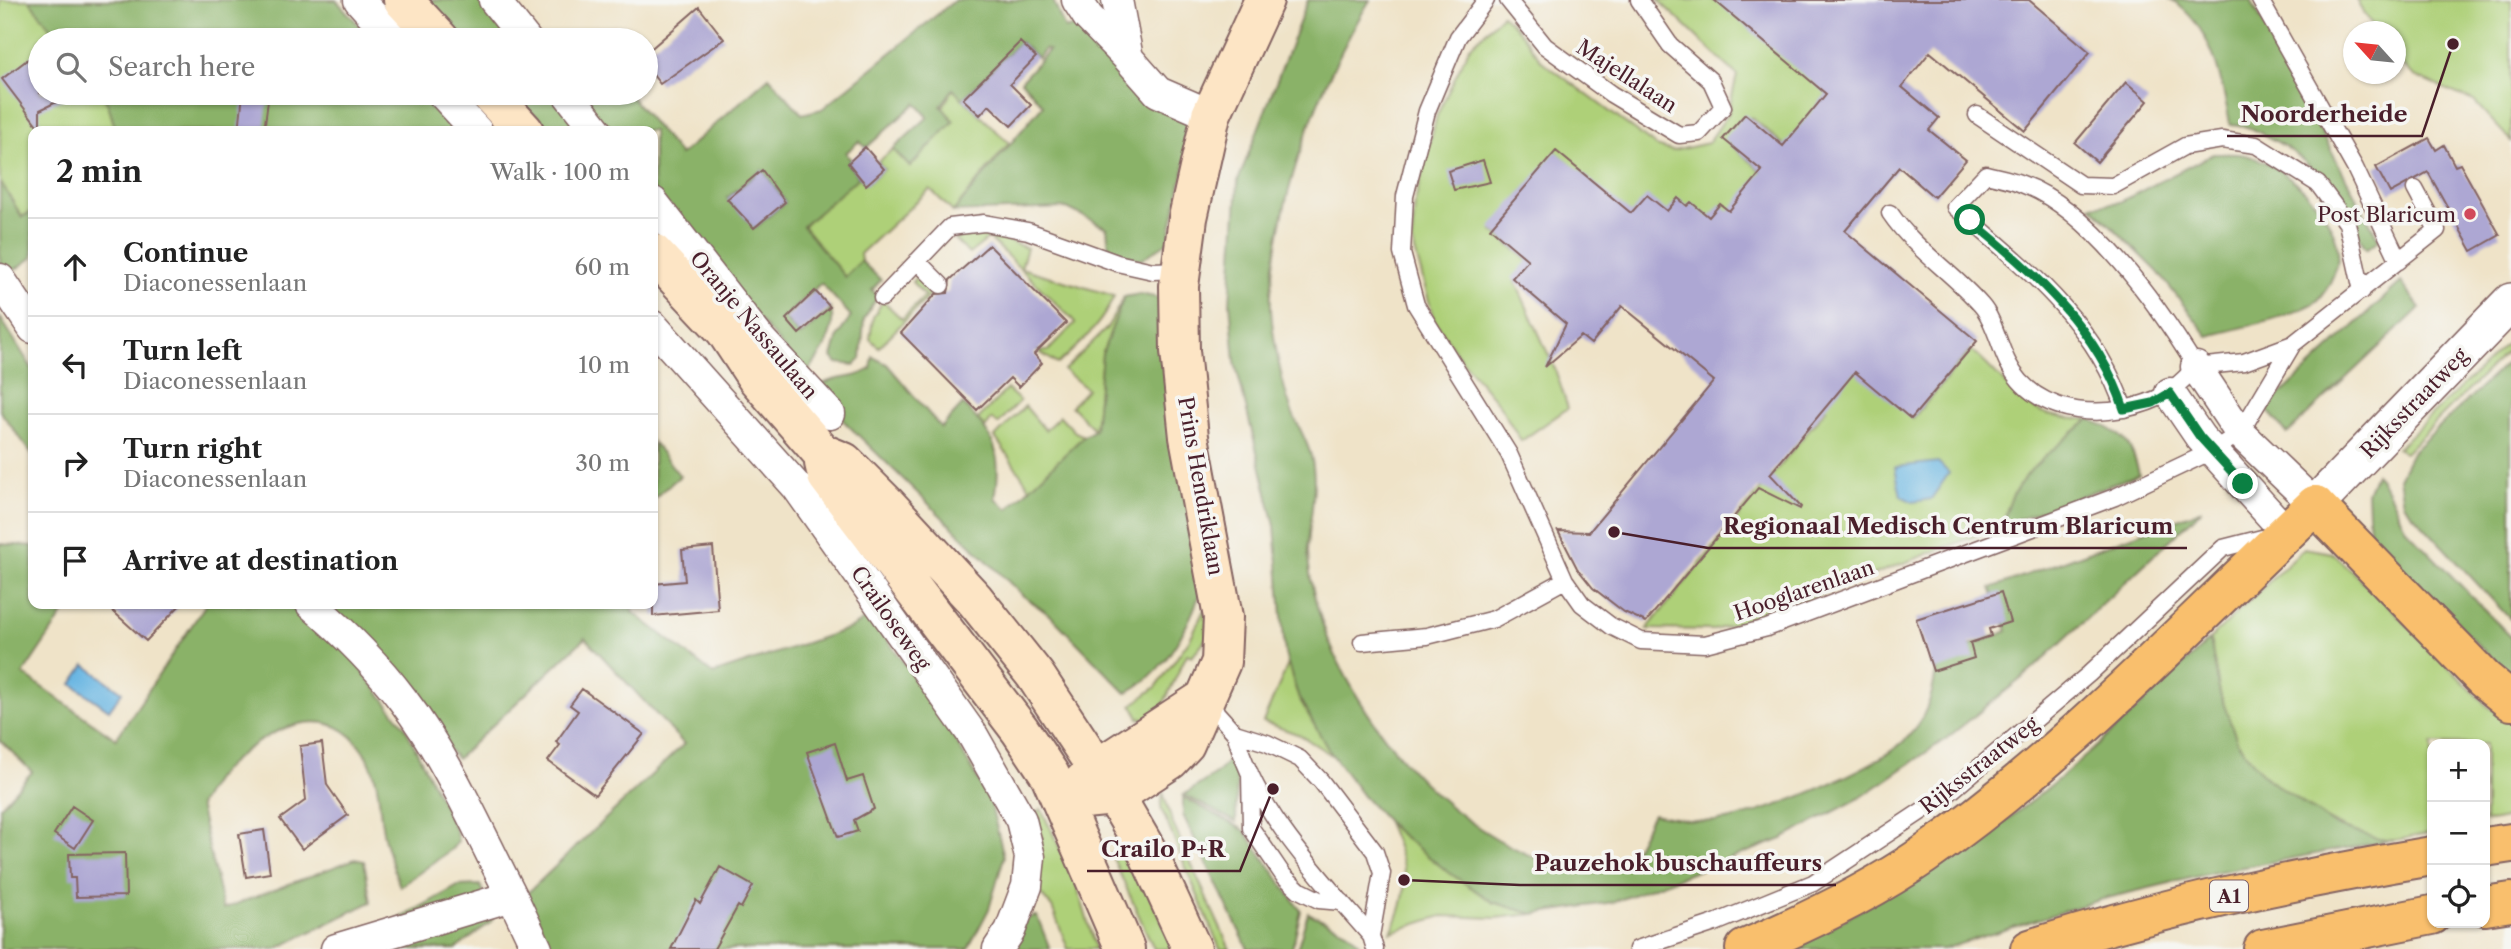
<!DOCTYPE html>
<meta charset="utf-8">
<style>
:root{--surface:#fff;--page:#f2f2f2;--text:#222;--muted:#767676;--line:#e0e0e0}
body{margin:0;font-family:"Libre Caslon Text",serif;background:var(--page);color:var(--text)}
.controls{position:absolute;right:21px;bottom:21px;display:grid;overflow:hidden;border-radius:14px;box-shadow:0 2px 5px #0004}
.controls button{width:63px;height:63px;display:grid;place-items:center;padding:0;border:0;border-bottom:2px solid var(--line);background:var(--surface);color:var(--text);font:35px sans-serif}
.compass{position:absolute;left:2343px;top:21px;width:63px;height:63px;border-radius:50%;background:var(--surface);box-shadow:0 2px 5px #0004;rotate:297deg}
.stop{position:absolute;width:21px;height:21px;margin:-16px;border:5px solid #0b8043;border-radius:50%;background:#fff}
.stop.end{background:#0b8043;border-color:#fff;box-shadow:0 2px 7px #0008}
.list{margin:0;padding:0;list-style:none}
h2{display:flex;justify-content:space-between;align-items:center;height:91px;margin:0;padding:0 28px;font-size:30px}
h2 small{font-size:23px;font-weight:400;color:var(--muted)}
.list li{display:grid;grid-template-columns:46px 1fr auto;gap:21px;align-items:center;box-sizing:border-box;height:98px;padding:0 28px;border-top:2px solid var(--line)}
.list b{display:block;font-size:26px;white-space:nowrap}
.list p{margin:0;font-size:23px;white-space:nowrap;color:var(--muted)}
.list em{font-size:23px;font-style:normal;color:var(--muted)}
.icon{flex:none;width:38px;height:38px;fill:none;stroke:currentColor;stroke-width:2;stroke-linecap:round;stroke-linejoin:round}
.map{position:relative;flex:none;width:2511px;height:949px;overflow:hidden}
.search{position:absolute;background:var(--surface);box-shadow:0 2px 5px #0004;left:28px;top:28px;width:630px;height:77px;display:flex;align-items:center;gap:18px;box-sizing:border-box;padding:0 24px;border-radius:38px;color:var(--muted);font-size:26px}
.panel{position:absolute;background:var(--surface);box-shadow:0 2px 5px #0004;left:28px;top:126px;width:630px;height:483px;border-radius:14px}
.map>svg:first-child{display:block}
</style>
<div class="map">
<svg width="2511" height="949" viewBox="0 0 2511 949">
<rect width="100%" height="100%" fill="#f6f6f2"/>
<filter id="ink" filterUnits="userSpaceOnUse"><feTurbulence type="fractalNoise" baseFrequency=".0143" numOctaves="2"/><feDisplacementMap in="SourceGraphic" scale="14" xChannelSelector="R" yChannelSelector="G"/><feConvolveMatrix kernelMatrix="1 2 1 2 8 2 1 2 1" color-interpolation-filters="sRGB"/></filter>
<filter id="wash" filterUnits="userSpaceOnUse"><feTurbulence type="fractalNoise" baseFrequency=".00686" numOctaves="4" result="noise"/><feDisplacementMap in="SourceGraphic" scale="28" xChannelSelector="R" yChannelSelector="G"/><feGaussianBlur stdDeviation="1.57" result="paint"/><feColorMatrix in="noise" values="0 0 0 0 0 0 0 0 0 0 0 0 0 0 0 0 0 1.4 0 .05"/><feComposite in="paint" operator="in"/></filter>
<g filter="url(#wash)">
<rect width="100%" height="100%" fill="#efe3c8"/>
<path fill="#aed078" stroke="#7c7852" stroke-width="2" d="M0 0H29L60 40H40V93H100L108 104 116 131H33V211L22 217 0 181Z
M1658 0H1717L1829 92 1785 146 1751 117 1730 144 1764 173 1774 238 1631 215 1557 153 1493 231 1530 262 1515 281 1555 369 1568 408 1521 441 1500 406 1456 353 1434 319 1412 240 1415 202 1437 115 1469 48 1502 15C1521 28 1528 46 1543 62L1656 146 1673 151 1708 143 1728 114 1737 75Z
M2356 0H2511V141L2474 101 2414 76 2396 57V32L2376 31Z
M953 89 1009 143 953 212 930 189 860 254 861 261 845 278 803 226 859 177 866 184 884 169 878 162 893 149 910 167Z
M990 235 1027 248 1021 268 1114 296C1102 325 1080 343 1058 364L1038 351H1048L1075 323 1073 320 989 238 969 254 955 240 961 236Z
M919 274 935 290 879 347 870 339 873 317 883 301 902 319 925 296 912 282Z
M1124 297 1102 354 1095 430 1071 406 1087 389 1064 370 1107 328Z
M2511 339V347L2405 453 2397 448Z
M1971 350C2018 390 2019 420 2090 419 2062 442 2006 489 2004 525L1767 615 1714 630 1647 629 1826 409 1806 392 1836 355 1913 418Z
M1007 389 1020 401 998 424 992 419 985 428 978 419Z
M1025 406 1045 430 1060 416 1075 432 1084 436 1030 488 995 437Z
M2304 548 2332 553 2383 600 2486 705 2511 722V817L2485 822V744H2432V832C2418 835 2399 842 2385 840 2338 834 2259 785 2237 742 2221 710 2216 674 2210 639Z
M1206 606 1207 638 1192 656 1187 654 1162 707 1145 719 1139 718 1132 705 1156 687 1190 639Z
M1288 664 1298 696 1333 756 1300 735 1263 722Z
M1163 792 1172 822 1230 949H1220L1161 808Z
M1041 809 1075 879 1096 949H1068L1052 907 1037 890 1031 816Z
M1386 820 1493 902 1533 914 1495 918 1442 916 1391 932C1414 887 1405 864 1386 820Z
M1125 844 1176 949H1154L1111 854Z"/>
<path fill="#8ab268" stroke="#6a684a" stroke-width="2" fill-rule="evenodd" d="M29 0H336L373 40H60Z
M424 0H486L517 40H460Z
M955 0H1053L1065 29 1085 23 1158 98 1193 128 1168 242 1141 260 1109 250 1107 228 1067 208 953 212 1043 105 1021 81 1049 50 1045 49 1038 58 1020 42 963 99 953 89 941 106 954 121 910 167 893 149 928 117 916 103 866 148 859 141 846 153 851 160 848 164 859 177 803 226 845 277 861 261 881 280 872 290 878 296 864 319 861 359 855 365 837 363 832 357 838 336 851 316 821 283 784 318 800 336 831 309C837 333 820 357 806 374L653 197V131H607L580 93H628L680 155 769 77 802 114 822 109ZM762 170 785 202 755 228 727 198Z
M1308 0H1370C1318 85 1279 192 1271 293 1269 322 1281 381 1291 409 1297 425 1307 440 1311 456 1319 487 1308 521 1308 552 1309 587 1322 629 1338 661 1383 751 1452 828 1549 863 1574 872 1600 879 1624 862 1636 853 1645 827 1653 814 1678 819 1701 824 1727 820 1767 813 1883 766 1909 736 1930 713 1934 687 1938 658L2008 631 1991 588 2202 510 2032 670 1947 738 1860 798 1782 839 1614 902 1533 914 1493 902 1448 872 1395 830 1363 796 1328 749 1298 696 1285 654 1275 526 1235 362 1230 302 1238 181Z
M2171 0H2251L2379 240 2366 249C2341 202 2316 160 2266 136 2254 130 2244 124 2230 124 2222 80 2212 25 2171 0Z
M100 93H420L454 131H116L108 104Z
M509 93H557L587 131H545Z
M2213 154C2223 154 2235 153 2245 155 2283 163 2334 210 2338 250 2340 265 2329 288 2319 299 2307 313 2229 331 2208 336L2157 271 2091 206 2120 202Z
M0 181 22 217 33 211V257L3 278 0 273Z
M2401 282 2420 308 2287 434 2266 408Z
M1140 294 1164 299 1200 594C1186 632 1163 675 1126 693L1051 616 1022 595 813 391C836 372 848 383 871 369L873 357 887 364 941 428 963 404C995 436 1003 453 995 498L1008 509 1084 436 1095 430 1102 354 1124 297Z
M0 317 33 370V455L0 411Z
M2511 359V620L2403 504 2399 478 2412 452Z
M2090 419C2121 434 2131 438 2139 474L2004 525C2007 479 2057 447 2090 419Z
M653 442 680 476 653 499Z
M2375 474C2391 489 2395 511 2407 530L2511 637V678L2369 535 2367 493Z
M0 544 33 546V604H70L23 674 116 739 206 604H288L351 656 405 727 456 831 458 841 452 849 400 887C395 872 389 856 385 841 377 811 383 787 367 757 331 692 263 731 223 770 213 779 206 794 199 805L223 909 355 859 364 861 371 902 276 949H0V807L32 772 0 740Z
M325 604H631L634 613 713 674 851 628 870 616 939 711 990 801 1004 857 989 909 968 949H546L518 902 684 744 585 638 457 759Z
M2210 639 2220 694 2238 743 2265 777 2338 827 2387 841 2216 872 2099 900 1944 949H1791C1862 909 1935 871 2002 823 2077 769 2144 703 2210 639Z
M1233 755 1237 768 1236 822 1184 795 1217 773Z
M1183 797 1244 830 1301 911 1292 949H1248L1183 815Z
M480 885 493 911 492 921 456 949H345L458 886Z
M1308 913 1347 931 1359 943 1341 949H1297Z
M1033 916H1037L1050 949H1010L1027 919Z"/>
<path fill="#68b5e2" stroke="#596a86" stroke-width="2" d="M1938 462 1949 473 1931 499 1913 502 1901 496 1895 467Z
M85 665 122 692 109 710 72 684Z"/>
<g id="blocks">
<path fill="#ada7d3" d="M1714 0H2029L2090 52 2025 131 1930 52 1902 87 1939 118 1929 130 1966 160 1934 197 1899 167 1845 231 1977 341 1911 419 1855 372 1770 474 1801 507 1800 509 1758 488 1646 622 1624 612 1593 588 1577 568 1558 531 1589 532 1714 381 1622 306 1591 344 1581 336 1545 367 1566 324 1512 278 1528 260 1490 228 1556 151 1631 213 1647 195 1667 211 1678 198 1687 206 1691 202 1709 217 1720 204 1729 211 1762 171 1723 139 1745 114 1783 146 1826 94Z
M699 7 724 39 660 84 646 66V53Z
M1020 42 1036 57 1010 84 1031 105 1011 126 989 105 980 115 963 99Z
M40 50V93H75L40 110V129L2 79Z
M2126 82 2148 101 2097 162 2075 143Z
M243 93H269L264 131H239Z
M2429 138 2436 150 2444 145 2455 166 2460 164 2500 235 2472 251 2428 172 2390 193 2376 167Z
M865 147 884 169 866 185 848 163Z
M1483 160 1490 182 1454 190 1448 171Z
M762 170 785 202 754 228 727 199Z
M989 245 1066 323 1034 354 1042 363 1019 387 1010 378 977 410 901 333 936 294 948 293 950 280Z
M815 291 830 307 799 334 786 319Z
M713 547 718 610 653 616V584L685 581 682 550Z
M2001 592 2010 622 1989 629 1991 636 1970 643 1974 658 1933 671 1916 619Z
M105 604H181L146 641Z
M582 689 644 734 595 795 548 761 560 745 556 742 578 711 570 705Z
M322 743 327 785 348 815 302 849 280 819 306 800 300 746Z
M835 743 847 781 863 776 874 809 854 820 858 831 838 837 807 752Z
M72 806 93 820 75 848 54 834Z
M264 830 270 873 246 877 239 834Z
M125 853 126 896 76 897 75 878H70L69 854Z
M720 867 753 886 741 908 738 906 714 949H671L696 900 700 904Z"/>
</g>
</g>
<g filter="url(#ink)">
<use href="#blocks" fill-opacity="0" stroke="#846462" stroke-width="2"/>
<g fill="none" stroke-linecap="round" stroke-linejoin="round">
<defs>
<path id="service" d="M1486 0 1458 37 1427 111 1405 196 1402 253 1416 305 1509 454 1565 580 1582 604 1611 626 1641 641 1705 644 1767 628 2115 497 2212 451 2240 433 2293 344
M1508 0 1545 46 1611 94 1679 135 1699 133 1723 107 1711 81 1670 45 1639 0
M2260 0 2355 168 2399 261
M1977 115 2081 185 2113 186 2185 146 2222 140 2256 145 2318 184 2347 223 2362 291
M1986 174C1998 177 2011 179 2022 184 2091 209 2159 307 2196 367 2171 393 2160 401 2124 409 2095 320 2023 266 1955 207Z
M1890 213C1915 250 1951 271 1981 305 1994 319 1999 346 2008 363 2030 407 2081 417 2124 409
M917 261 941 285
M882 298 950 227 984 223 1028 231 1117 263 1153 271 1180 270
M2196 367 2244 362 2293 344 2437 230 2415 189
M1362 642 1427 636 1494 619 1565 580
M1206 701 1235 733 1267 743 1300 759 1321 781 1375 852 1382 873 1371 936
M1235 733C1256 812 1319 876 1371 936L1375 949
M1250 773 1251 828 1283 875 1299 890 1319 900 1342 902
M1637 949 1715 923 1813 883 1949 793 2089 674 2223 548 2270 536"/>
<path id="minor" d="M359 0 395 40
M494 0 526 40
M1077 0 1088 17 1128 58
M1117 0 1128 58 1158 92 1211 115
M442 93 477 131
M567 93 597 131
M653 202 760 339 830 414
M0 279 33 328
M653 326 797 487 972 734 1021 820 1030 857 1027 886 1010 931 998 949
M2196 367 2240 433 2315 505
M2170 393 2200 437 2286 532
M311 604C345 633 376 664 403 700 448 759 478 830 512 896
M336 949 512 896 537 949"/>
<path id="tertiary" d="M2315 505 2511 302"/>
<path id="secondary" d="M403 0 440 40
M489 93 524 131
M653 253 725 330 756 377 822 453 844 462 886 504 975 600 1035 675 1115 796 1147 851 1192 949
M824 463 827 476 1020 730 1050 775 1125 949
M1077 788 1095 770 1204 699
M1063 801 1115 796 1170 760 1185 744 1221 662 1223 617 1189 437 1180 351 1179 286 1188 218 1211 115 1264 0"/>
<path id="primary" d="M1745 949C1806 923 1869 893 1924 855 2067 755 2188 625 2315 505"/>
<path id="motorway" d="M2315 505 2484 679 2511 701
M2485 847 2511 843
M2485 906 2511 902
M2030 949C2161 907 2296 879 2432 856
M2263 949 2432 915"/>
</defs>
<use href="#service" stroke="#846462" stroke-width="19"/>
<use href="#minor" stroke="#846462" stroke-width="33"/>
<use href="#tertiary" stroke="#846462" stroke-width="40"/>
<use href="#secondary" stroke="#846462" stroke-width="42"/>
<use href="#primary" stroke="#846462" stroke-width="42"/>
<use href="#motorway" stroke="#846462" stroke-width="42"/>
<use href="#service" stroke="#fff" stroke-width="16"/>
<use href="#minor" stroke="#fff" stroke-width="30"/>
<use href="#tertiary" stroke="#fff" stroke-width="37"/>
<use href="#secondary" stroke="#fde5c5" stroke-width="38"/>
<use href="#primary" stroke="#f9bf6d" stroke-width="38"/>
<use href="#motorway" stroke="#f9bf6d" stroke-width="38"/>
</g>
</g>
<g fill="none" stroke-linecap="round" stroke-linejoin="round" filter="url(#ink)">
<path stroke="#0b8043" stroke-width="9" d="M1970 220C2034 273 2098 328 2124 409L2153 403 2170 393 2200 437 2243 484"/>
</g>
<circle fill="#d1495b" stroke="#f6f6f2" stroke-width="2.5" cx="2470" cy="214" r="7"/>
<g text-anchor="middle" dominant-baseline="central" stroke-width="7" stroke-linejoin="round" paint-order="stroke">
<rect fill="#f6f6f2" stroke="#7e6067" stroke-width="2" x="2210" y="880.5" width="38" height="31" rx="5"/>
<g font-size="19" font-weight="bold" fill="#4a1f2b">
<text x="2229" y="896">A1</text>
</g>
<g font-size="21" fill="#4a1f2b" stroke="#f6f6f2">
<text transform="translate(1627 76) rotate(33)">Majellalaan</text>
<text transform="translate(754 325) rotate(50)">Oranje Nassaulaan</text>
<text transform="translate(2414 403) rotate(-46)">Rijksstraatweg</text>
<text transform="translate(1201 486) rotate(80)">Prins Hendriklaan</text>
<text transform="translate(1804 590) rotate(-19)">Hooglarenlaan</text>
<text transform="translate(891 618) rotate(55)">Crailoseweg</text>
<text transform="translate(1979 765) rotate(-38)">Rijksstraatweg</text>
</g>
<g font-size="21" fill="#4a1f2b" stroke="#f6f6f2" text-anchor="end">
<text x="2456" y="214">Post Blaricum</text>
</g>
</g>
<path fill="none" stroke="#4a1f2b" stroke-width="2.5" d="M2453 44L2422 136H2227M1614 532L1708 548H2187M1273 789L1240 871H1087M1404 880L1520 885H1836"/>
<g fill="#4a1f2b" stroke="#f6f6f2" stroke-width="2.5">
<circle cx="2453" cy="44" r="7"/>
<circle cx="1614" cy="532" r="7"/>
<circle cx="1273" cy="789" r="7"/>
<circle cx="1404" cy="880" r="7"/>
</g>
<g font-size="23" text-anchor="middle" font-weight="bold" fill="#4a1f2b" stroke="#f6f6f2" stroke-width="7" stroke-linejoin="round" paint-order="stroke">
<text x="2324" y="122">Noorderheide</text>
<text x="1948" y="534">Regionaal Medisch Centrum Blaricum</text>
<text x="1163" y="857">Crailo P+R</text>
<text x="1678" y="871">Pauzehok buschauffeurs</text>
</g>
</svg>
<div class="controls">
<button>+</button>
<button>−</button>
<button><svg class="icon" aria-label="locate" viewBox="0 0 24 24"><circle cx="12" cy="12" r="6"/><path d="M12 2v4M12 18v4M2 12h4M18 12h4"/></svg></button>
</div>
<svg class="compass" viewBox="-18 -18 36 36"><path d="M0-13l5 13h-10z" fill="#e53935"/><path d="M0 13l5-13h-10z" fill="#767676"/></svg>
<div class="stop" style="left:1970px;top:220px"></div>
<div class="stop end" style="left:2243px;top:484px"></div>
<div class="search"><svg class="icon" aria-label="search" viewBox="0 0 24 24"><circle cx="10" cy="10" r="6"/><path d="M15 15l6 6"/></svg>Search here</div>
<section class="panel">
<h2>2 min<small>Walk · 100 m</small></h2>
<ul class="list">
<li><svg class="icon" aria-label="ahead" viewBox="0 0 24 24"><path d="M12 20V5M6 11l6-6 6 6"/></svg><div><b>Continue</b><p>Diaconessenlaan</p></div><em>60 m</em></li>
<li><svg class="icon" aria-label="left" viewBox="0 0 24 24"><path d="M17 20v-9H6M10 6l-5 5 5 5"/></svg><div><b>Turn left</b><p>Diaconessenlaan</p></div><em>10 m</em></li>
<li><svg class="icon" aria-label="right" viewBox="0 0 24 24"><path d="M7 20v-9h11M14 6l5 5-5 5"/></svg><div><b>Turn right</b><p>Diaconessenlaan</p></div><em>30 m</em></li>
<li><svg class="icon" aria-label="arrive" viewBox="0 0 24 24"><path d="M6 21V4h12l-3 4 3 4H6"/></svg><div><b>Arrive at destination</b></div></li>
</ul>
</section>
</div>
